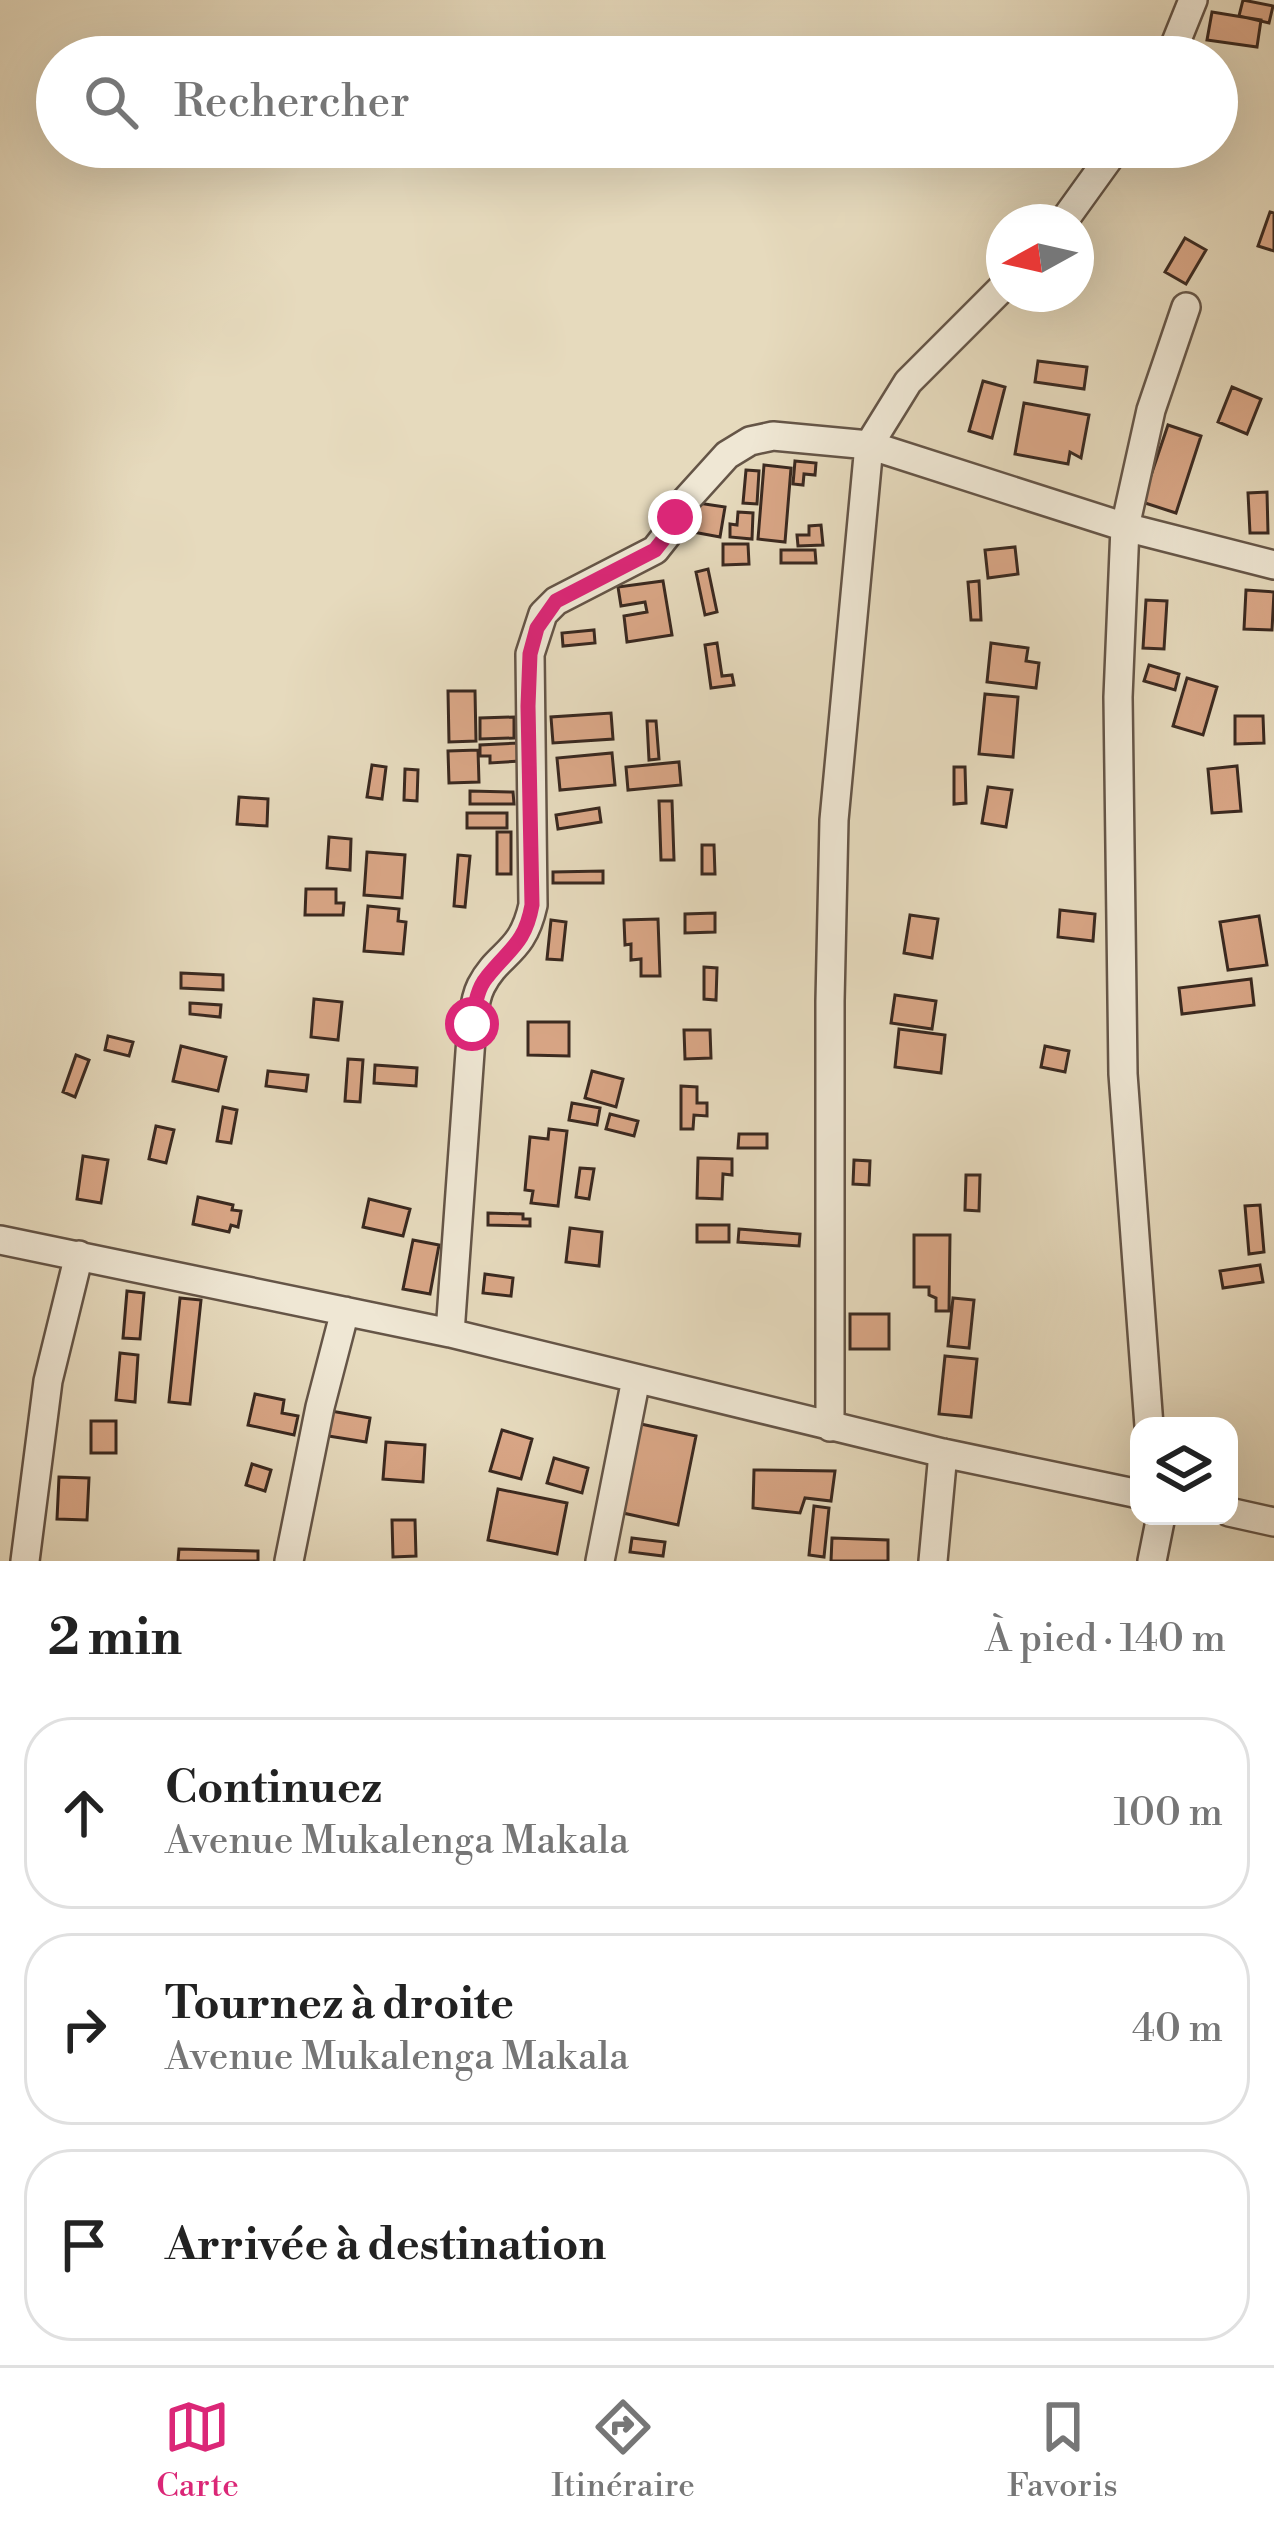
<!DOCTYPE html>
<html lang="fr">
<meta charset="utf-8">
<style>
:root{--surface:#fff;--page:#f6f6f6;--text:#222;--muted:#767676;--line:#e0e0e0;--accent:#db2777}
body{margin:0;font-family:"Libre Bodoni",serif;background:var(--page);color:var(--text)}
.controls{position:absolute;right:36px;bottom:36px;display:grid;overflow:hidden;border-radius:24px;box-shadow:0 12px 48px #0002}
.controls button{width:108px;height:108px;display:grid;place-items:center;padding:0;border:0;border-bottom:3px solid var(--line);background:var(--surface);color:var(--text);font:60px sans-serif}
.compass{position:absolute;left:986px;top:204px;width:108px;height:108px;border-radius:50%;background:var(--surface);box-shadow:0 12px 48px #0002;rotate:262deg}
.stop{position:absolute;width:36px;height:36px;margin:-27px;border:9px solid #db2777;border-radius:50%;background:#fff}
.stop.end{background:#db2777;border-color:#fff;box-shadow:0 3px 12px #0008}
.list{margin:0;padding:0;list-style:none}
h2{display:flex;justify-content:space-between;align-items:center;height:156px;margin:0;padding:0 48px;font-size:51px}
h2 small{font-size:39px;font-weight:400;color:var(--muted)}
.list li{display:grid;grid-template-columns:78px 1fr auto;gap:36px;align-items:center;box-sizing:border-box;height:192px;margin:0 24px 24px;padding:0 24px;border:3px solid var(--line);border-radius:48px}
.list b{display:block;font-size:45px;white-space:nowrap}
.list p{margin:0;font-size:39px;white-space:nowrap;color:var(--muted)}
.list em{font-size:39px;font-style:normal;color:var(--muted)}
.icon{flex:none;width:66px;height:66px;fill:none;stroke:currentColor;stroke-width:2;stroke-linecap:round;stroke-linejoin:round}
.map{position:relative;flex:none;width:1274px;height:1561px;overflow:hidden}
.search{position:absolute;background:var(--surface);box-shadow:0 12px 48px #0002;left:36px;right:36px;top:36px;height:132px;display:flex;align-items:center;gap:30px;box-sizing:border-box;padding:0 42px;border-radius:66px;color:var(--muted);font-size:45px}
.sheet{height:804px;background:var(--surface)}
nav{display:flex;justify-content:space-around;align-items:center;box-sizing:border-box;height:168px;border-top:3px solid var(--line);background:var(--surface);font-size:33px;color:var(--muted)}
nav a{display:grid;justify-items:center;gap:6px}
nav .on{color:var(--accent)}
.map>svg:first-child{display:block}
</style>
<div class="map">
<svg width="1274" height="1561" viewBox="0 0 1274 1561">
<rect width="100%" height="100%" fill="#e6dabd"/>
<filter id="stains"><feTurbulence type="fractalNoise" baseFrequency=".00167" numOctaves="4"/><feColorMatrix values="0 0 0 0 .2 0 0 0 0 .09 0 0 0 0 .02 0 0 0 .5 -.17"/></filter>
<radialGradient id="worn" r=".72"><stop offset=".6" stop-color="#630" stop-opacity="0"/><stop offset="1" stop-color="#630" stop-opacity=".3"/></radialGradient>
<path fill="#d9a686" stroke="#3a2920" stroke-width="3" d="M1243 0 1273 6 1269 23 1239 16Z
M1212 12 1261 20 1257 47 1207 40Z
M1270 212 1274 213V251L1258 246Z
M1185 238 1206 250 1186 284 1165 272Z
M1038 361 1087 367 1084 389 1035 382Z
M983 381 1005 387 992 438 969 431Z
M1232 387 1261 399 1247 434 1218 422Z
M1024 403 1089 415 1081 458 1070 452 1068 464 1015 454Z
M1168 425 1201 436 1176 513 1142 502Z
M795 461 816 463 815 475 804 474 803 485 793 484Z
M764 465 791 468 785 542 758 539Z
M746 470 759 471 757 504 743 503Z
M1267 492 1268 533H1250L1248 493Z
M698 503 725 507 720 537 693 532Z
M738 512 753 513 752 539 730 537V524L737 525Z
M821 525 823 545 798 546 797 535H809V526Z
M723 544H748L749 564 723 565Z
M1015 547 1018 574 988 578 985 550Z
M781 550H815L816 563H781Z
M708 569 717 612 705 615 696 572Z
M663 581 672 635 627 642 624 616 647 612 645 602 621 606 618 587Z
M979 581 981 620H971L968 582Z
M1246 590 1274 592 1272 630 1244 629Z
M1146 600 1167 601 1164 649 1143 648Z
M594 630 595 643 563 646 562 633Z
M717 643 722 676 732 675 734 685 711 688 705 645Z
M991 643 1028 648 1026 661 1039 663 1036 688 987 682Z
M1149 665 1179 674 1175 690 1144 681Z
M1187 678 1217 687 1203 735 1173 726Z
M448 691H475L476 741 449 742Z
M985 694 1018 697 1013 757 979 754Z
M611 713 613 739 553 743 551 717Z
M1235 716H1263L1264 743 1235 744Z
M514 717V738L480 739V718Z
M647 721H656L659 759 649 760Z
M518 743 520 761 490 763V756H480V745Z
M478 750 479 782 449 783 448 751Z
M612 753 615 785 560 790 557 758Z
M679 762 681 785 628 790 626 767Z
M372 765 386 767 382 799 367 797Z
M1237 766 1241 811 1212 813 1208 769Z
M954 767H965L966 803 954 804Z
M405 769 418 770 417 801 404 800Z
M988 787 1012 790 1006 827 982 823Z
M470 791 513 792 514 804H470Z
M239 797 268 799 267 826 237 824Z
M659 801H672L674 860H661Z
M599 808 601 822 558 829 556 815Z
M467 813H507V828H467Z
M497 832H511V874H497Z
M329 837 351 839 350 870 327 868Z
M702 845H714L715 874H702Z
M367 852 405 855 402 898 364 895Z
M458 855 470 856 465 907 454 906Z
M603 871V883H553V872Z
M306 889H336V903H344L343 915H305Z
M368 906 399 909 398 921 406 922 403 954 364 951Z
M1060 910 1095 914 1093 941 1058 937Z
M715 913V932L685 933V914Z
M910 915 938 919 932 958 904 953Z
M1259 916 1267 965 1228 970 1220 922Z
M658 919 660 976H641V959L631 960V944L625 945 624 920Z
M551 920 566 922 562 960 547 959Z
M704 967 717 968 716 1000 704 999Z
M181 973 223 975V990L181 988Z
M1251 979 1254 1005 1182 1014 1179 988Z
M895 995 936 1001 932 1029 891 1023Z
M314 999 342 1002 338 1040 311 1037Z
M190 1003 221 1005 220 1017 190 1014Z
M528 1022H569V1056L528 1055Z
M899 1029 945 1035 941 1073 895 1067Z
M684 1030H710L711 1058 685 1059Z
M108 1036 133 1042 129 1056 105 1050Z
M181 1046 226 1057 218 1091 173 1081Z
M1045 1046 1069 1051 1065 1072 1041 1067Z
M76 1055 89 1060 75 1097 63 1092Z
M348 1059 363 1060 360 1102 345 1101Z
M375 1065 417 1068 416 1086 374 1083Z
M268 1071 308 1075 306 1091 266 1086Z
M592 1071 623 1079 616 1107 585 1098Z
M681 1086 697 1087V1103H707V1116L694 1115 693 1129H681Z
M572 1103 600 1108 597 1125 569 1120Z
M223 1107 237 1110 231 1143 217 1141Z
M610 1114 638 1121 634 1136 606 1129Z
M156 1126 174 1130 166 1163 149 1159Z
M549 1129 567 1131 558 1206 531 1203 533 1191 525 1190 530 1137 548 1139Z
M739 1134H767V1148H738Z
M83 1156 108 1160 101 1203 77 1199Z
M698 1158 732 1159V1175L723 1174 722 1199 697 1198Z
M854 1160 870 1161 869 1185 853 1184Z
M580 1168 594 1169 589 1199 576 1197Z
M966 1175H980L979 1211 965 1210Z
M198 1197 233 1205 232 1210 241 1211 238 1227 231 1225 229 1232 193 1224Z
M369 1199 410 1209 403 1236 363 1227Z
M1260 1205 1264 1252 1249 1254 1245 1206Z
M488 1213 523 1214V1219H530V1226L488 1225Z
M697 1225H729V1242H697Z
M570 1228 602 1232 599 1266 566 1262Z
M739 1229 800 1234 799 1246 738 1242Z
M914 1235H950L949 1311H936V1298L929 1295V1287H914Z
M413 1240 439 1245 430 1294 403 1289Z
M1260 1265 1263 1282 1223 1288 1220 1271Z
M485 1274 513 1278 511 1296 483 1293Z
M127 1291 144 1293 140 1339 123 1338Z
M180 1298 201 1300 190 1404 169 1402Z
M953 1298 974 1300 969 1348 948 1346Z
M850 1314H889V1349H850Z
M120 1353 138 1355 135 1402 116 1400Z
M945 1356 977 1359 971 1417 939 1414Z
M255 1394 284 1400 282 1413 298 1416 294 1435 248 1425Z
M320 1409 370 1418 366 1442 316 1434Z
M91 1421H116V1453H91Z
M641 1424 696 1436 678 1525 623 1513Z
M502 1430 532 1439 521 1479 490 1471Z
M386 1442 425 1445 423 1482 383 1479Z
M554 1458 588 1468 582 1493 547 1483Z
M252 1464 271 1470 265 1491 246 1485Z
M754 1470 835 1471 831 1501 805 1498 800 1513 753 1508Z
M59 1477 89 1478 87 1520 57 1519Z
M498 1489 567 1503 557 1554 488 1540Z
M814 1506 829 1508 824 1557 809 1555Z
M392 1520H415L416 1556 393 1557Z
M632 1538 665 1542 663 1556 630 1552Z
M832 1538 888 1540V1561H831Z
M179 1549 258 1551V1561H178Z"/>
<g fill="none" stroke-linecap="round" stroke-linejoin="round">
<defs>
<path id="street" d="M1170 57 1193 0
M1063 222 1117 147
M0 1240 450 1333 943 1453 1139 1494
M450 1333 472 1024C474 1011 475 998 481 986 499 951 522 955 533 905L530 654 543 614 556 601 655 550 670 531 679 508 727 455 750 441 773 436 869 445 1125 527 1274 565
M1149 1426 1123 1074 1118 697 1125 527 1151 410 1186 307
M830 1427V1001L834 820 869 445 908 382 1004 286
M1229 1512 1274 1522
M25 1561 48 1381 79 1255
M289 1561 320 1407 345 1311
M600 1561 636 1379
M933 1561 943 1453
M1152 1561 1161 1516"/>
</defs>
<use href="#street" stroke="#655547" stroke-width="32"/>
<use href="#street" stroke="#efe7d4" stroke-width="27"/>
</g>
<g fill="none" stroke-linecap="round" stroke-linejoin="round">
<path stroke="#db2777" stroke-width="15" d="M472 1024C475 1008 476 990 487 977 509 949 525 944 532 905L528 706 530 654 537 628 556 601 655 550 670 531 675 517"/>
</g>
<rect width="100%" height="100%" filter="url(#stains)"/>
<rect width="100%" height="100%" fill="url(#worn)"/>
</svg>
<div class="controls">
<button><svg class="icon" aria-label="layers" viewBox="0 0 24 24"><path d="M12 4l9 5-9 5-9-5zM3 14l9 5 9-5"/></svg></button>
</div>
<svg class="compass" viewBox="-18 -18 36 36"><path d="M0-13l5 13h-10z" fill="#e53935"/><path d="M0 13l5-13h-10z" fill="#767676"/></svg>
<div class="stop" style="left:472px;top:1024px"></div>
<div class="stop end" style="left:675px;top:517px"></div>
<div class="search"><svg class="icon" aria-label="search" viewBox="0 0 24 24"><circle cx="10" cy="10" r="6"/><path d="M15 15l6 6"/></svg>Rechercher</div>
</div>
<section class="sheet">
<h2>2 min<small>À pied · 140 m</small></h2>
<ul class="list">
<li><svg class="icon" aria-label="ahead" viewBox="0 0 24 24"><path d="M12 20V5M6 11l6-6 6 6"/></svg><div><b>Continuez</b><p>Avenue Mukalenga Makala</p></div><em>100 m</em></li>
<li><svg class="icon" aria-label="right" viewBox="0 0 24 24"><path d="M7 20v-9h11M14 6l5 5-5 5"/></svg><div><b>Tournez à droite</b><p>Avenue Mukalenga Makala</p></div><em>40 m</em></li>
<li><svg class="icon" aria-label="arrive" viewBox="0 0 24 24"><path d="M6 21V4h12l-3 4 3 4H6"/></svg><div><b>Arrivée à destination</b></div></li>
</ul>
</section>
<nav>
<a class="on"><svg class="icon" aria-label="map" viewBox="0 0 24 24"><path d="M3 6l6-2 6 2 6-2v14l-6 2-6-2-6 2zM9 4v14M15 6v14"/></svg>Carte</a>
<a><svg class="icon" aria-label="directions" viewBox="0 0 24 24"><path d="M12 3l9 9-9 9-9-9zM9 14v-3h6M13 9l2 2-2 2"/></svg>Itinéraire</a>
<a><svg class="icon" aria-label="saved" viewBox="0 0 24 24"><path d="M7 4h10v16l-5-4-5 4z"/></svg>Favoris</a>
</nav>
